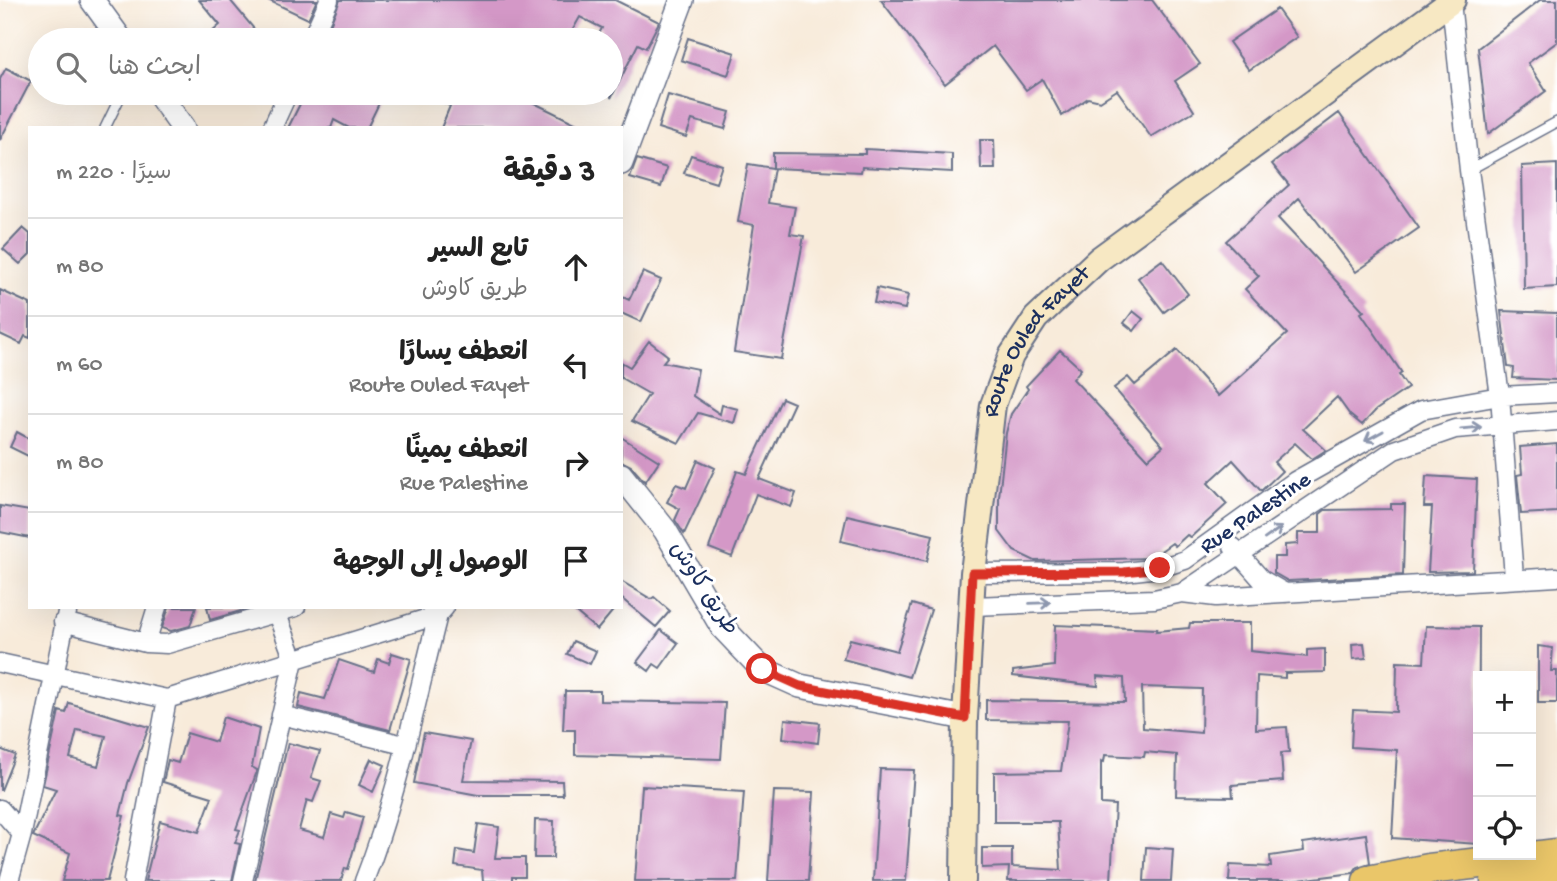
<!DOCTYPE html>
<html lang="ar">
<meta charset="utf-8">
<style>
:root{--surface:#fff;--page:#f2f2f2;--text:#222;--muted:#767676;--line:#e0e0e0}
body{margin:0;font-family:"Gochi Hand","Playpen Sans Arabic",sans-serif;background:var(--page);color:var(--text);direction:rtl}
.controls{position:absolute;right:21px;bottom:21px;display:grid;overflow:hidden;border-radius:0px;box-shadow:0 7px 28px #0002}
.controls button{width:63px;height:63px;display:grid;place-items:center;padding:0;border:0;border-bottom:2px solid var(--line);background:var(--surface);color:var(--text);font:35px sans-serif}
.stop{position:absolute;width:21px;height:21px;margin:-16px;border:5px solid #d93025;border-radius:50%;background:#fff}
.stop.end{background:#d93025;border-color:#fff;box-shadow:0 2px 7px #0008}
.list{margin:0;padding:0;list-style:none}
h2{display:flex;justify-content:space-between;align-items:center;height:91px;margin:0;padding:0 28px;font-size:30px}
h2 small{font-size:23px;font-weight:400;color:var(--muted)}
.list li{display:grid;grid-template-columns:46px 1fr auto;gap:21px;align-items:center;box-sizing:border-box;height:98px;padding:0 28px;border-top:2px solid var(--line)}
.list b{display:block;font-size:26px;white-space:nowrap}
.list p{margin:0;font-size:23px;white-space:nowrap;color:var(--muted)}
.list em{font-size:23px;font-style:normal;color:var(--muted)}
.icon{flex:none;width:38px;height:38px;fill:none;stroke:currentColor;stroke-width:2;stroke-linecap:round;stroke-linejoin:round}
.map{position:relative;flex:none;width:1557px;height:881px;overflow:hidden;direction:ltr}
.search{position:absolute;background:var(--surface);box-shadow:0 7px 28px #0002;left:28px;top:28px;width:595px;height:77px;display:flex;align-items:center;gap:18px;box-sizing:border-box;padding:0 24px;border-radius:38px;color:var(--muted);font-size:26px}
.panel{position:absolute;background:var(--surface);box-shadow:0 7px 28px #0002;left:28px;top:126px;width:595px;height:483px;border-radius:0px;direction:rtl}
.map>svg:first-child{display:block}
</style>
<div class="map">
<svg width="1557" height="881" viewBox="0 0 1557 881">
<rect width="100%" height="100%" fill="#fff"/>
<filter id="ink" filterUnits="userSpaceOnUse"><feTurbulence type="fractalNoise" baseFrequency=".0143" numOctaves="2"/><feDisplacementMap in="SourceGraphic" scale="14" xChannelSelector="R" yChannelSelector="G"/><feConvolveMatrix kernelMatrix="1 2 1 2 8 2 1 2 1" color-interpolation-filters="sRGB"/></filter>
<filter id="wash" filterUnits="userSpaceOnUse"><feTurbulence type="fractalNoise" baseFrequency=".00686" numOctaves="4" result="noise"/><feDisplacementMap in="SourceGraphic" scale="28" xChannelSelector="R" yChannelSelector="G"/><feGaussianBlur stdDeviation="1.57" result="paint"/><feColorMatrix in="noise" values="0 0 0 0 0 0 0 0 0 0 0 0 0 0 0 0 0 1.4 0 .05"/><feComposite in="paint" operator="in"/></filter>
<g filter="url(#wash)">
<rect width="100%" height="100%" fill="#f8ebda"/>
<g id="blocks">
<path fill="#d498c7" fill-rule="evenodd" d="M199 0H230L255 30 243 40H203L220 25Z
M268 0H317L308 19Z
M340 0H615L659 22 646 48 638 44 611 98V40H596L602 28 580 17 567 40H343L327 32Z
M881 0H1152L1200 64 1175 81 1194 111 1151 137 1117 90 1100 101 1088 98 1062 116 1042 79 1026 90 993 46 945 84Z
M1540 0H1557V42L1528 63 1546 91 1488 134 1478 48Z
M1277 9 1297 37 1249 70 1229 42Z
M688 38 735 53 728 75 681 60Z
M6 68 31 81 0 140V79Z
M299 93H384L367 128H349L334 120 331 128H288L300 104 296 102Z
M425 93H514L585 128H441L450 106Z
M668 95 730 112 725 129 692 120 686 137 658 128Z
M1339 113 1419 228 1356 272 1299 198 1278 218 1364 311 1361 313 1402 373 1399 375 1408 388 1376 410 1362 425 1350 415 1337 397 1303 429 1326 450 1312 459 1295 443 1274 462 1282 471 1261 491 1233 460 1208 483 1227 504 1191 537 1187 535 1175 546 1172 543 1151 558 1035 561 1014 551 999 531V497L1006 433 1011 414 1028 389 1026 386 1060 350 1081 369 1073 379 1148 459 1163 446 1114 388 1128 377 1135 385 1177 350 1218 396 1287 334 1245 289 1259 276 1226 241 1289 185 1272 164Z
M980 140H994L995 169H981Z
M865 149 952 154V172L862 167 861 172 774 168 768 203 795 207 790 234 804 236 781 359 734 352 754 225 738 222 748 164 773 168V153L865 154Z
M691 155 722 165 716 183 684 173Z
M637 159 667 168 661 187 630 178Z
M1557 164V287L1524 289 1522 166Z
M23 228 30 234V254L20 264 3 249Z
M1162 260 1188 294 1164 312 1138 278Z
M643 272 661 280 641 322 621 313V296L629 300Z
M877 288 908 295 905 309 874 303Z
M0 290 30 304V338L25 336 21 344 0 334Z
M1133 311 1143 319 1134 331 1124 323Z
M1501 311 1557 313V380L1513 378 1514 368 1508 367Z
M649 341 668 356 663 362 698 369 693 396 720 414 722 405 738 409 734 423 698 413 679 443 632 421 649 394 621 378V362L630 367Z
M782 398 794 403 759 479 796 493 791 507 756 494 732 557 709 548 737 471 746 474Z
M17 432 30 439V457L10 447Z
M621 437 659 461 645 482 631 466 621 461Z
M1557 444V512L1521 514 1517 475 1522 474 1520 447Z
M698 460 715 468 684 534 675 520 680 509 667 502 676 484 686 488Z
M1426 476 1477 479 1473 571 1428 572 1432 507H1424Z
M1391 504H1405L1403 575 1288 581 1274 573V557H1285V545L1298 544V533H1320V514L1325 510 1391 509Z
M0 506 30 511V538L0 532Z
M847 515 933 535 927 561 841 541Z
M621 581 651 599 654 597 670 611 656 627 621 598Z
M912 604 931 610 909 677 843 659 850 639 897 651Z
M169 607H196L190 626 171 631 162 628Z
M207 607H254L210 620Z
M570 607H616L597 630Z
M1190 623H1250V651L1307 657V650L1325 649V672L1285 673V678L1257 676 1256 729 1287 727 1289 752 1281 753 1283 781 1232 785 1233 797 1176 796 1177 755 1145 752 1144 757 1105 755 1104 762 1101 761V804L1115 805 1111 881H1008L1009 867 982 868V848H1012V867L1061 870 1058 822H994V772L1061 771 1068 721 986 720V700L1125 702 1124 678 1097 676 1098 686 1013 676V671L1054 666 1055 625 1157 629 1156 631 1189 628ZM1142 687 1202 689 1201 733 1143 728Z
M1426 626 1479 627 1478 844 1392 838 1397 750 1351 747 1353 710 1396 712 1397 662 1424 663Z
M661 630 678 643 660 668 654 664 649 671 637 662Z
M573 641 596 651 590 664 567 654Z
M1364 643 1366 658 1353 659 1352 644Z
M1538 646 1553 648 1551 671H1557V703H1538Z
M392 653 411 659 390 730 298 707 301 693 325 699 339 660 374 672 378 659 389 663Z
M565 691H600V701L725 703 721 759 575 755V730H563Z
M69 703 149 727 128 783 120 815 124 816 107 881H62L70 853 33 836 56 789 43 785 59 711 66 713ZM77 730 106 736 98 766 70 758Z
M223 717 259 729 252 767 257 770 256 774 236 829 240 830 235 843 240 844 232 881H145L160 821 199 832 212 797 163 782 168 760 178 763 187 733 216 742Z
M785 719 820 723 818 743 783 738Z
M424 733 471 741 463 780 562 781 563 795H478L414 783Z
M288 743 320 751 311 778 321 781 313 802 307 800 299 830 324 837 331 814 344 818 346 812 363 817 348 869 345 868 341 881H255Z
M0 749 15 755 1 790H0Z
M371 759 385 765 373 792 359 785Z
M880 769 914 770 906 881H873Z
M642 786 744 792 737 881H635Z
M774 791 814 792 808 881H768Z
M535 820 554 821 553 858H534Z
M478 824 499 827 495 858H525V877H512V881H483L482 870 455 866 457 850 474 853Z
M1366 834 1370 863 1357 867 1353 873 1291 881H1229L1230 865 1271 867 1270 856 1304 851 1303 843Z
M1146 847 1173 849 1171 881H1144Z"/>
</g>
</g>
<g filter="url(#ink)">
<use href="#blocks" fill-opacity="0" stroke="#687189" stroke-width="2"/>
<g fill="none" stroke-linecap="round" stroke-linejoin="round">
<defs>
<path id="service" d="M105 128 122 93
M1469 170 1557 122"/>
<path id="minor" d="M1451 2 1469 170 1500 396 1514 577
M311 40 329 0
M272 128 288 93
M1233 547 1261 579 1285 593
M973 573 1124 572 1160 568 1185 560 1295 481 1421 410 1500 396 1557 393
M1182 593 1216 597 1557 577
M972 606 1154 599 1182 593 1394 450 1455 429 1557 421
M63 622 146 643 167 644 296 607
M146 643 157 607
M0 663 167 699 438 615
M281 715 404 745
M0 809 22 834
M9 881 22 834 68 607
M133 881 167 699
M243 881 294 660 277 614
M364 881C398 795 415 704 438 615L445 607"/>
<path id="tertiary" d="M92 0 121 40
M158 93 183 128
M621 163 682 0
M621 475 665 530 722 627 762 669 800 686 965 718"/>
<g id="secondary">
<path id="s1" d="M963 881 965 718 973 573 993 405 1011 356 1036 318 1099 259 1453 0"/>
</g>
<path id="trunk" d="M1368 881 1429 869 1557 854
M1496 881 1557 873"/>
</defs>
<use href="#service" stroke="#687189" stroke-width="12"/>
<use href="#minor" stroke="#687189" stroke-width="21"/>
<use href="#tertiary" stroke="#687189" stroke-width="26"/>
<use href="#secondary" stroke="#687189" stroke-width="28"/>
<use href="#trunk" stroke="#687189" stroke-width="33"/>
<use href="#service" stroke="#fff" stroke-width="9"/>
<use href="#minor" stroke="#fff" stroke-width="18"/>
<use href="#tertiary" stroke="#fff" stroke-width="23"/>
<use href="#secondary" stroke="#f7e8c3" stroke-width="24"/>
<use href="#trunk" stroke="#eac669" stroke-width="30"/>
</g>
<defs><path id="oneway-shaft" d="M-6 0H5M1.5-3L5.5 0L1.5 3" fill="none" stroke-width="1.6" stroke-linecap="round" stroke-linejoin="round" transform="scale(1.75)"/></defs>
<g stroke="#8d97ae">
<use href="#oneway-shaft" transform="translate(1471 428) rotate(-5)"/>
<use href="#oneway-shaft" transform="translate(1374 436) rotate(151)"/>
<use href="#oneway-shaft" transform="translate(1273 533) rotate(-35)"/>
<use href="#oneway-shaft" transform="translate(1040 603) rotate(-2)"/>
</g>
</g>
<g fill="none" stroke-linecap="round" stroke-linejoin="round" filter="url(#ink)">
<path stroke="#d93025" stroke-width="9" d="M762 669 800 686 965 718 972 573 1124 572 1160 568"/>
</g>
<g text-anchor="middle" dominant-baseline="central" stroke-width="6" stroke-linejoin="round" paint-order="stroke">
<g font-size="23" fill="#1b2f5e" stroke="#fff">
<text stroke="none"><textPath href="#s1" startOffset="555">Route Ouled Fayet</textPath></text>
<text transform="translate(1256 514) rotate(-34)">Rue Palestine</text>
<text transform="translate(703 589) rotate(57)">طريق كاوش</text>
</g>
</g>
</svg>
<div class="controls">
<button>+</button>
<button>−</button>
<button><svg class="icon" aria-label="locate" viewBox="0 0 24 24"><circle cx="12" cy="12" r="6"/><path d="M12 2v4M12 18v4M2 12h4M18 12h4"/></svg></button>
</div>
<div class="stop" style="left:762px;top:669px"></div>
<div class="stop end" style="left:1160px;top:568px"></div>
<div class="search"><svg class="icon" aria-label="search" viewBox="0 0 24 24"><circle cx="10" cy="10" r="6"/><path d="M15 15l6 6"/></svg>ابحث هنا</div>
<section class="panel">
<h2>3 دقيقة<small>سيرًا · 220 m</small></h2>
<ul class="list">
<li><svg class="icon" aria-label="ahead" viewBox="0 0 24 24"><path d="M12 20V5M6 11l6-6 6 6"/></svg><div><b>تابع السير</b><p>طريق كاوش</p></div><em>80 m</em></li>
<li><svg class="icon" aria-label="left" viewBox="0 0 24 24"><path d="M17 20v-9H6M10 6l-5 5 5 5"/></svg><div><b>انعطف يسارًا</b><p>Route Ouled Fayet</p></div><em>60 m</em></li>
<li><svg class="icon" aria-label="right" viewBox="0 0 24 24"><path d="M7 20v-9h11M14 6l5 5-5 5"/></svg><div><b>انعطف يمينًا</b><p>Rue Palestine</p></div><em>80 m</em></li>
<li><svg class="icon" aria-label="arrive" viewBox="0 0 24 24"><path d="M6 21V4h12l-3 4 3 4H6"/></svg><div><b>الوصول إلى الوجهة</b></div></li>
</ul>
</section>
</div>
